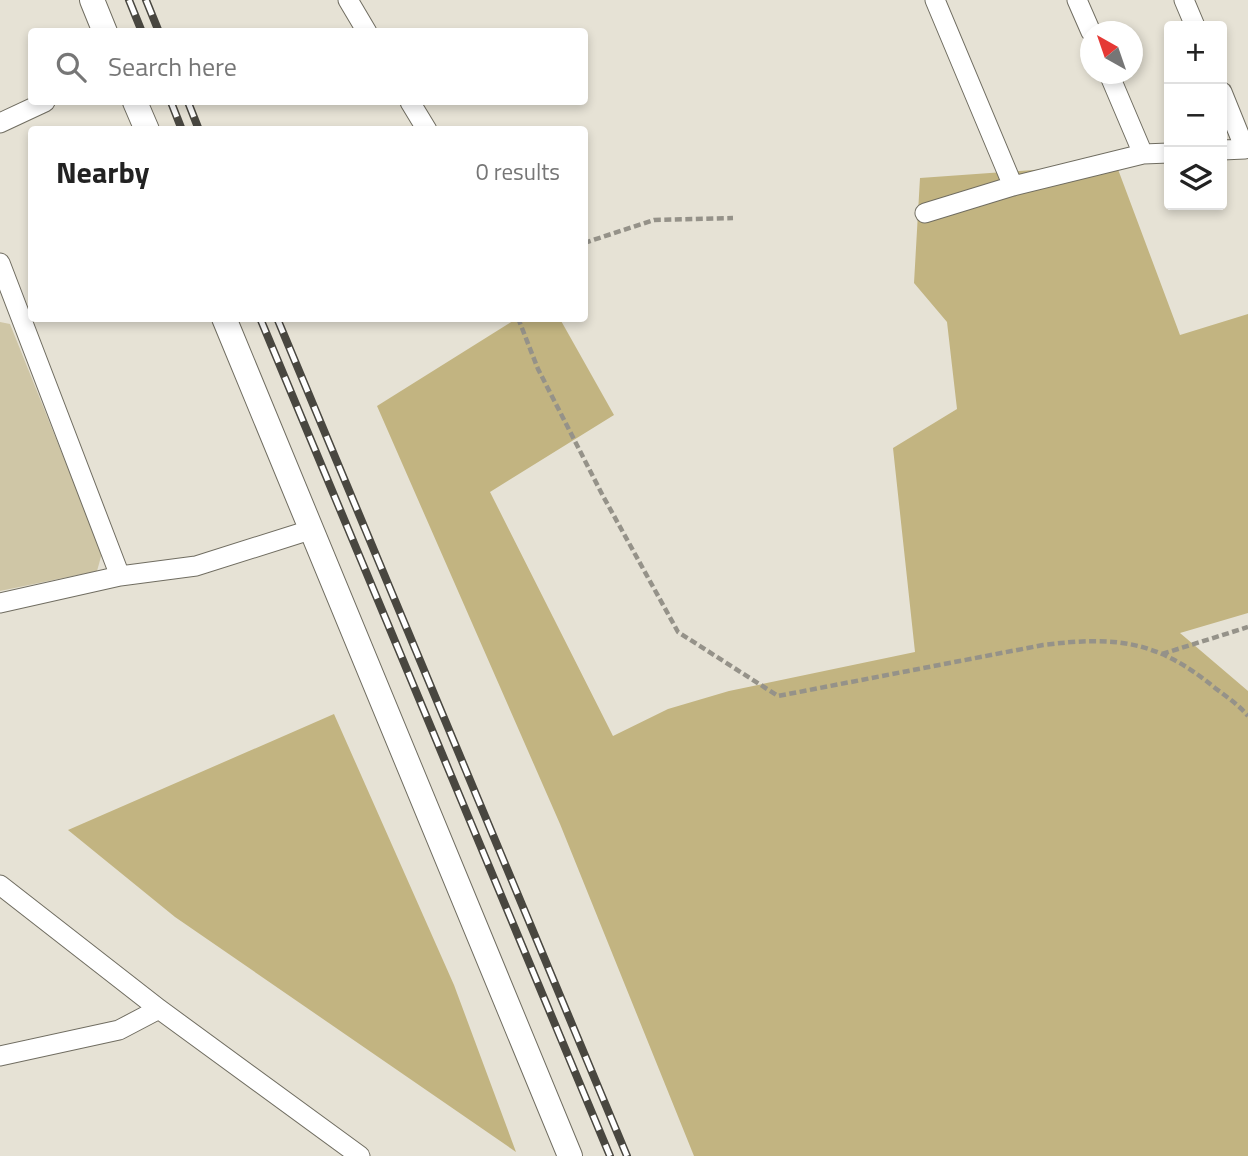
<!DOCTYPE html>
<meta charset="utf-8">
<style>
:root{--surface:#fff;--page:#f6f6f6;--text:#222;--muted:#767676;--line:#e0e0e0}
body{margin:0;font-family:"Titillium Web",sans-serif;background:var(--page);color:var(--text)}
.controls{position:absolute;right:21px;top:21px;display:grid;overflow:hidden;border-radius:7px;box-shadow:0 4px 10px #0003}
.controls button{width:63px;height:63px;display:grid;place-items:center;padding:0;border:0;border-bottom:2px solid var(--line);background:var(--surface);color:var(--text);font:35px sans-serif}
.compass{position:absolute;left:1080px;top:21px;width:63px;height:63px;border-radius:50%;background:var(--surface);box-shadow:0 4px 10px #0003;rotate:320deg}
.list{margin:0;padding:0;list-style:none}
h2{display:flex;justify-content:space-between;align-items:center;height:91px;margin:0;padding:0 28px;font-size:30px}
h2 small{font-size:23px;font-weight:400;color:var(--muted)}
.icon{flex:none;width:38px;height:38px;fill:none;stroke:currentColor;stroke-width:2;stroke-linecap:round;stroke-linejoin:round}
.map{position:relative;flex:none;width:1248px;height:1156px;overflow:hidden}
.search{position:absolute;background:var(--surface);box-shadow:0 4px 10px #0003;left:28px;top:28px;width:560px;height:77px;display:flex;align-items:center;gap:18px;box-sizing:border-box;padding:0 24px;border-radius:7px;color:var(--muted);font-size:26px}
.panel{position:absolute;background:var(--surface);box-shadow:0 4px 10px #0003;left:28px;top:126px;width:560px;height:196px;border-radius:7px}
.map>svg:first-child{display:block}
</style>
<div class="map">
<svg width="1248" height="1156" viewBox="0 0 1248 1156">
<rect width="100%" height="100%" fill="#e6e2d5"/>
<path fill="#cfc6a6" d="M0 322 10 324 102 553 97 571 0 591Z"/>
<path fill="#c2b481" d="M1116 164 1180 335 1248 314V613L1180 633 1248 691V1156H694L560 824 377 406 516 319H560L614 415 490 492 613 736 668 709 729 691 915 652 893 448 957 409 947 322 914 283 920 178Z
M334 714 454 985 516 1152 175 917 68 830Z"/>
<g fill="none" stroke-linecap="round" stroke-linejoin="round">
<defs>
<path id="minor" d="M348 0 367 32
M935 0 1013 186
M1077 0 1091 32
M1184 0 1195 26
M1109 74 1143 154
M1222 92 1245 149 1222 150
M410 102 427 130
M0 123 45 102
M925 213 1013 186 1143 154 1169 153
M0 263 120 576
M0 603 120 576 196 566 310 530
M0 885 159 1009 360 1156
M0 1056 119 1030 159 1009"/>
<path id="tertiary" d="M92 0 105 32
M135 102 147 130
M224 318 570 1156"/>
</defs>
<use href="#minor" stroke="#706d61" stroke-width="21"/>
<use href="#tertiary" stroke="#706d61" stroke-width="26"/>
<path stroke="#959289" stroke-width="4.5" stroke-dasharray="7 3.5" stroke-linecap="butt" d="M584 243 654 220 733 218
M518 318 538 369 603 496 678 632 778 696 1043 645C1116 636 1157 640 1215 688 1227 697 1239 705 1248 716
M1162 654 1248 627"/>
<use href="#minor" stroke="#fff" stroke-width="19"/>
<use href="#tertiary" stroke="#fff" stroke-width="24"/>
<defs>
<path id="rail" d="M129 0 142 32
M146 0 159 32
M171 102 182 130
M188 102 199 130
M260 318 610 1156
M277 318 627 1156"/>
</defs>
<use href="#rail" stroke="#494740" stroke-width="8"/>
<use href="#rail" stroke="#fff" stroke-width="5" stroke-dasharray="16" stroke-linecap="butt"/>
</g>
</svg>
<div class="controls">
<button>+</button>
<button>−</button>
<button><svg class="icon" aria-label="layers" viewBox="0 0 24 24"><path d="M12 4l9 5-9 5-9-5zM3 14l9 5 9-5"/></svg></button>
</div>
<svg class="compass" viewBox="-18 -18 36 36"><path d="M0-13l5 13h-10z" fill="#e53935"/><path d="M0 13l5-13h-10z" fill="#767676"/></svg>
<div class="search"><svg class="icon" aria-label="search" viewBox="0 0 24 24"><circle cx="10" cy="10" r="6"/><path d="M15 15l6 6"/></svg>Search here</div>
<section class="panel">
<h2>Nearby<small>0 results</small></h2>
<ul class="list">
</ul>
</section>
</div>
